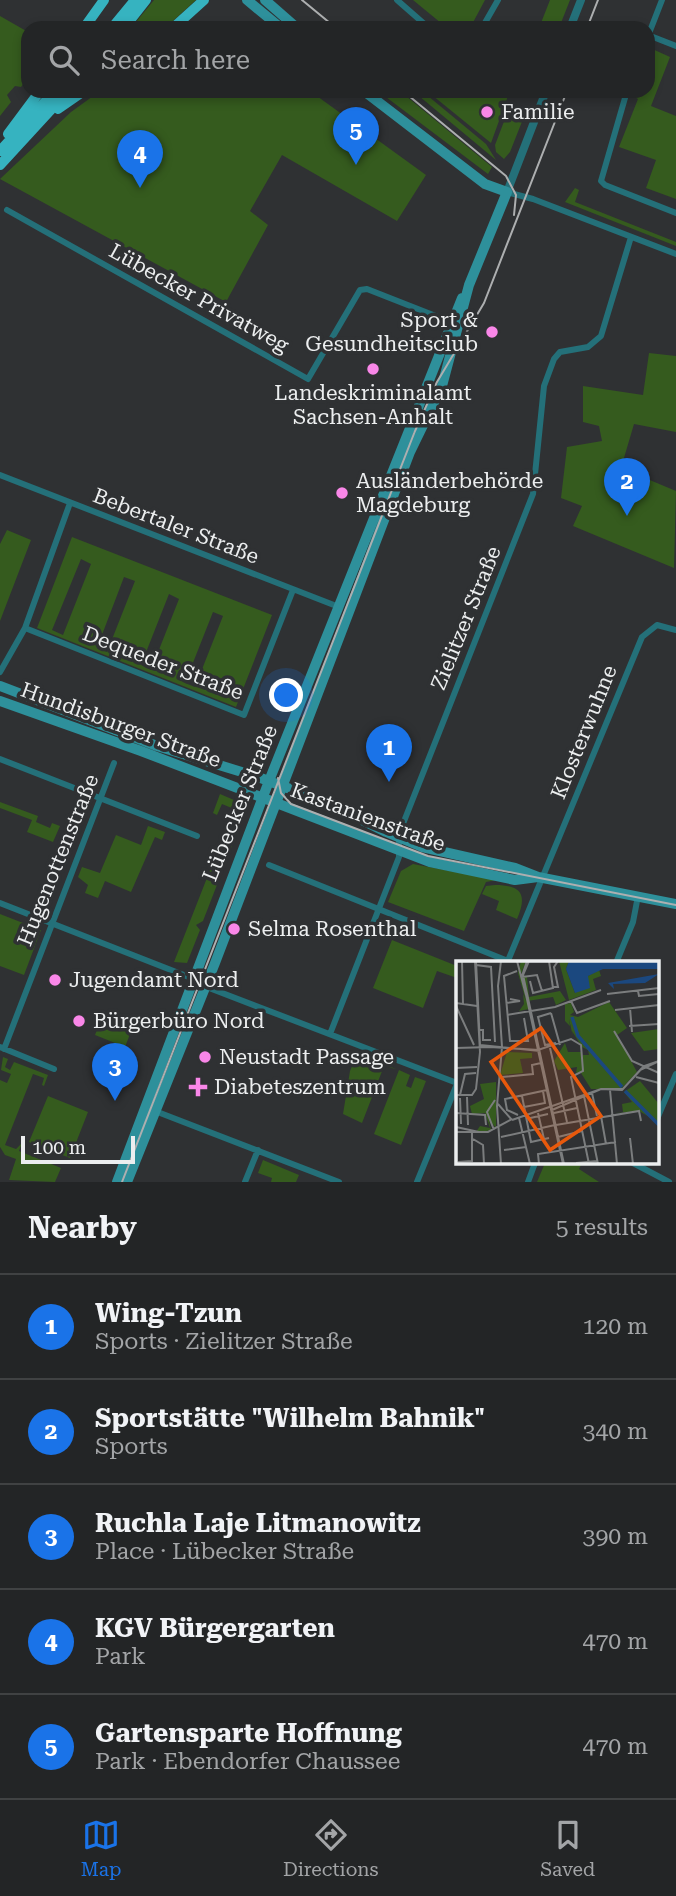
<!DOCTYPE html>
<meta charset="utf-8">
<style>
:root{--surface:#232526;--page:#2b2d2e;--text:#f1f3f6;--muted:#a3a5a7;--line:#404243;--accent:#1a73e8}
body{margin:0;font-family:"Roboto Serif",serif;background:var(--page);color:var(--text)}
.scale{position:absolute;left:21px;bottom:18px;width:114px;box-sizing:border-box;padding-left:7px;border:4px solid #eceeef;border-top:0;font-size:19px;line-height:24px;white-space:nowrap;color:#eceeef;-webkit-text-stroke:5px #2f3133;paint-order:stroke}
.you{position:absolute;left:287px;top:696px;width:24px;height:24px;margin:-18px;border:5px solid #fff;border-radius:50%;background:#1a73e8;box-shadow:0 0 0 10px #1a73e833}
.badge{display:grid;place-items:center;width:46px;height:46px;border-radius:50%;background:var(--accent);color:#fff;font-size:23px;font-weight:700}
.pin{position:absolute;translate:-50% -58px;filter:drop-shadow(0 2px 4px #0008)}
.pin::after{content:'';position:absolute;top:37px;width:24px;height:21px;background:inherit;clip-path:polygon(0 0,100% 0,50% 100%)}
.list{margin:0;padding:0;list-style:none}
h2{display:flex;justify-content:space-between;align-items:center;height:91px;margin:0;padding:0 28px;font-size:30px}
h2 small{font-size:23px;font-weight:400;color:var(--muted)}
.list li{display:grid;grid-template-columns:46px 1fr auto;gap:21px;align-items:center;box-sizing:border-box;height:105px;padding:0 28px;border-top:2px solid var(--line)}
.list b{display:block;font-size:26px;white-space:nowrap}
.list p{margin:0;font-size:23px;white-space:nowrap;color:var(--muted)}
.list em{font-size:23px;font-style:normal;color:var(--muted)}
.icon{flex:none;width:38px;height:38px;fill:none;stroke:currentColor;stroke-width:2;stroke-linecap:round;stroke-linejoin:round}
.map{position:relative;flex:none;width:676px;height:1182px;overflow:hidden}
.search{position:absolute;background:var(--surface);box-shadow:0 4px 10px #0003;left:21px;right:21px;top:21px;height:77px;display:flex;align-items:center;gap:18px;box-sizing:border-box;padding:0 24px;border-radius:21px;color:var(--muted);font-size:26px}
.sheet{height:616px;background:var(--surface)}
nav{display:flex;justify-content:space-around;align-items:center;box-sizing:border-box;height:98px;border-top:2px solid var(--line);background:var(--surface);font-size:19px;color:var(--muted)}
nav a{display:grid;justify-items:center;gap:4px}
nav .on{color:var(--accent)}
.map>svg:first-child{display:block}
</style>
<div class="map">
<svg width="676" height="1182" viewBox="0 0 676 1182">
<rect width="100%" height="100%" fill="#2f3133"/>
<path fill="#355b1e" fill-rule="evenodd" d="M154 0H196L165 28H131Z
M413 0H485L470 28H447Z
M550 0H570L559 28H539Z
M0 16 28 32V77L21 87 15 86 7 95 11 102 0 116Z
M648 47 670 57 651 106 676 116V199L646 188 656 160 619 147 638 99 630 94 648 91Z
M100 91H310L426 175 397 221 282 155 250 211 268 225 226 302 0 179 71 112Z
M378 91H400L492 167 488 174Z
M413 91H422L486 144 496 160Z
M427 91H458L463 94 465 91H505L508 96 491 143Z
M511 103 527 109 510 152 504 159 496 152 495 145Z
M575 188 579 190 575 202 676 242V246L565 202Z
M649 353 676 356V432L634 424 621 468 676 491 674 568 573 526 582 506 561 498 567 447 602 441 599 426 583 422V386L643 395Z
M7 530 31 540 0 621V544Z
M72 537 272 615 236 707 37 628ZM81 559 91 564 63 635 52 630ZM124 577 135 581 107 652 97 648ZM169 594 179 599 151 670 141 665ZM213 612 223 616 195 687 185 683Z
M220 794 241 803 244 815 203 921 196 925 200 930 187 963 174 962 234 809 222 804 217 815 213 813Z
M0 802 38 816 36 822 50 828 52 823 60 826 53 842 27 832 32 820 0 808Z
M148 826 165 832 162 840 155 837 131 892 105 881 98 898 85 893 88 885 78 877 82 867 100 873 116 835 141 845Z
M413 864 497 880 486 882 464 931 388 902 401 871Z
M495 885C523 885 527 896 517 919L496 910 499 901 482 894 486 886Z
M0 914 41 930 24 975 0 966Z
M392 940 457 966V978L437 971 423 1008 373 988Z
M102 1017 132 1029 125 1047 95 1035Z
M357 1054 396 1069 384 1066 362 1123 343 1114 350 1071Z
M3 1057 8 1059 5 1067 10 1070 14 1062 48 1075 44 1086 42 1085 44 1078 33 1074 5 1145 16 1149 22 1143 19 1151 61 1168 55 1182 9 1180 16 1159 5 1155 0 1147V1080L7 1083 11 1074 1 1070Z
M399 1070 410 1075 406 1086 411 1088 415 1077 426 1081 401 1145 374 1134Z
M48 1096 88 1112 70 1158 29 1142Z
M263 1160 299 1175 296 1182H271L272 1178 258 1173Z
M545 1163H582L579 1169 599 1182H537Z"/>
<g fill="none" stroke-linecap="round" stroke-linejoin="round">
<path stroke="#247079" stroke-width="6" d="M397 0 429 28
M482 28 498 0
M648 35 676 46
M648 36 662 0
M627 91 601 181 605 185 676 213
M507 192 533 199 676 254
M7 210 308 379 360 290 367 289 451 322
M0 475 339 607
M25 628 244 715 293 590
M0 672 25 628 70 503
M0 759 197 836
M269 865 508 961
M0 903 194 979
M507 963 642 637 657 625 676 630
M616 963 633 922 638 896
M204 986 457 1083
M330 1034 399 857V834L533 494 544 386 554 359 560 352 588 347 601 336 631 237
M0 1047 54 1069
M4 1049 114 763
M155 1111 339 1182
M657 1119 676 1074
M633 1163 669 1182
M245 1182 258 1150
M417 1182 457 1084
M528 1182 535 1163"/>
<path stroke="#247079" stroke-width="8" d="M570 28 581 0
M507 192 546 91"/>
<path stroke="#2e909b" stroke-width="10" d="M247 0 281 28
M265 0 297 28
M0 686 157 746 258 777 328 803 386 832 422 847 515 868 538 877 676 904
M0 701 141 751 430 862 515 880 538 877
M117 1182 269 781 462 298
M127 1182 215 963 410 452 442 386 469 285 507 192 485 184 364 91"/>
<path stroke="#36b3c0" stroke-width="10" d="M84 28 104 0
M112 28 135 0
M124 28 146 0
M173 28 204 0
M58 109 84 91
M8 134 40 91
M0 151 55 91
M0 165 68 91"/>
<path stroke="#adafb0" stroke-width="2" d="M302 0 336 28
M587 28 598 0
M403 91 506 176 516 195 514 215
M278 778 281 793 291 804 428 856 676 905
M122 1182 415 431 437 382 484 303 567 91"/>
</g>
<g fill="#f987e8" stroke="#2f3133" stroke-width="2.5">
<circle cx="487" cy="112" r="7"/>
<circle cx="492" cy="332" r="7"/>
<circle cx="373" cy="369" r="7"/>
<circle cx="342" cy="493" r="7"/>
<circle cx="234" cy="929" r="7"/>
<circle cx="55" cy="980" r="7"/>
<circle cx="79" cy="1021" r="7"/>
<circle cx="205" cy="1057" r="7"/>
<path d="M194.5 1076.5h7v7h7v7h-7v7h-7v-7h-7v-7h7z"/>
</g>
<g text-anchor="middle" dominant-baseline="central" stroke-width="7" stroke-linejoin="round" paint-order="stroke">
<g font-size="21" fill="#eceeef" stroke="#2f3133" text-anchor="start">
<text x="501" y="112">Familie</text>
<text x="478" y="320" text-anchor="end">Sport &amp;<tspan x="478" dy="24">Gesundheitsclub</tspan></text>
<text x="373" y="393" text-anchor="middle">Landeskriminalamt<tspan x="373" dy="24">Sachsen-Anhalt</tspan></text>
<text x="356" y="481">Ausländerbehörde<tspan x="356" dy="24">Magdeburg</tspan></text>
<text x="248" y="929">Selma Rosenthal</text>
<text x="69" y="980">Jugendamt Nord</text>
<text x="93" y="1021">Bürgerbüro Nord</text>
<text x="219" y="1057">Neustadt Passage</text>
<text x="214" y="1087">Diabeteszentrum</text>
</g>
<g font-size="21" fill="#eceeef" stroke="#2f3133">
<text transform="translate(199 298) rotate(29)">Lübecker Privatweg</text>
<text transform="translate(176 526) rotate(21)">Bebertaler Straße</text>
<text transform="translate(466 618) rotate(-68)">Zielitzer Straße</text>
<text transform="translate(163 663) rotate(21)">Dequeder Straße</text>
<text transform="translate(121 725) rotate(20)">Hundisburger Straße</text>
<text transform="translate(584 732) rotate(-68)">Klosterwuhne</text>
<text transform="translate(240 803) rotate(-68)">Lübecker Straße</text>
<text transform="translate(368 817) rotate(20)">Kastanienstraße</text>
<text transform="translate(58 860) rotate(-68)">Hugenottenstraße</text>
</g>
</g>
<g transform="translate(456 961)">
<rect width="203" height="203" fill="#2f3133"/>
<path d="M65 0H70L65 13 71 16 73 36 104 30 110 39 100 44 97 36 71 40 73 48 63 50 68 43 67 33 70 40 62 12ZM103 0H113L110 8 119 32 132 15 143 9 145 15 137 18 140 29 113 39ZM115 42 118 51 114 54 122 56 153 41 171 67 161 74 181 111 165 128H135L125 112 127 94H133L132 89 126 86 116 70 117 76 113 58 114 65 109 60V43ZM203 68V88L188 90 175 72ZM109 82 112 91H125L127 110 120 112 121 106 102 109 98 100ZM51 91 76 92V97L64 98 67 112 44 114ZM184 120 203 143V189V165L197 158 183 150 159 152 167 151 166 143 176 141 168 131ZM40 121V167L33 159 35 169 26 171H9H20L24 165 34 167 29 152 16 153 14 145 28 138 24 123Z" fill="#355b1e"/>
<path d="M113 0H203V8H147L132 15 134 27 119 32 110 8ZM203 13 189 22 157 23 158 28 152 22Z" fill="#1b487f"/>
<path fill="none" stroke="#1b487f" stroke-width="3.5" d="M116 56 122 75 166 126M169 130 203 164"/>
<path fill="none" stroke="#7b7d7e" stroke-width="2" d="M6 0 7 44M20 0 24 84M45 0 42 25 46 86 41 145 45 203M61 0 70 34M71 0 66 15 82 89 115 78 125 84 127 110 115 116 133 203M73 0 67 14 108 203M20 4 35 6 39 81M61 10 48 15 54 80H72L68 57M66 16 81 14 86 30M74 20 77 32 97 27 93 0M97 26H102L98 6 102 0M182 30 183 35 203 33M151 33 203 27M115 40 121 52 154 40M0 42 21 45M50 42 64 40 54 38M0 45 18 84M174 47 176 71M159 49 203 44M95 52 82 56 89 84 100 82M95 52 104 84M51 54 99 46 145 29M173 65 203 63M22 69H27V79H35M158 70 176 100 203 112M24 84 84 90M34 86 82 89 107 203M0 87 35 86M94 87 111 161M0 107 21 106M184 109 203 100M46 116 77 113 76 104 85 102M180 116 203 122M154 129 161 203M136 132 141 155M0 134H16L20 128 24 91 19 0M4 134 9 113 20 112M66 135 75 181 93 177M128 135 142 203M11 136 12 164M4 137 5 163M42 143 56 159M68 146 89 142 87 130M96 149 145 128H167L188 105 203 100M0 152 29 154 30 164M82 152 88 178M98 152 121 147M62 154 51 149 49 138 91 129M145 155 150 183M63 157 74 203M70 158 92 153M56 159 145 128 166 129 186 107M100 164 183 150 185 160M0 166 23 171M38 169 31 151 39 139M0 171H32L56 158M45 176 99 164M102 176 126 170M174 177 177 203M17 178 27 184 28 203M48 189 70 186M2 201 16 200V172M120 202 141 200M83 203 82 193 160 181"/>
<path fill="#e8590c" fill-opacity="0.15" stroke="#e8590c" stroke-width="3.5" d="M85 67 145 155 94 189 35 101Z"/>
<rect width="203" height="203" fill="none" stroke="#eceeef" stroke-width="3.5"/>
</g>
</svg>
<div class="scale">100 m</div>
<div class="you"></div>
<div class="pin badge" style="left:389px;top:782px">1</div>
<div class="pin badge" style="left:627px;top:516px">2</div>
<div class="pin badge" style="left:115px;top:1101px">3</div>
<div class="pin badge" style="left:140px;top:188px">4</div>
<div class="pin badge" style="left:356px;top:165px">5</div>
<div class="search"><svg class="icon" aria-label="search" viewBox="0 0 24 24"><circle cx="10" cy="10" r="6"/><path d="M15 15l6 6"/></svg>Search here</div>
</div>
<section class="sheet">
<h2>Nearby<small>5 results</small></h2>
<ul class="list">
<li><span class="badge">1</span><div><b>Wing-Tzun</b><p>Sports · Zielitzer Straße</p></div><em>120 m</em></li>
<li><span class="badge">2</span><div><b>Sportstätte &quot;Wilhelm Bahnik&quot;</b><p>Sports</p></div><em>340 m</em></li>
<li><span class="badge">3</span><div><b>Ruchla Laje Litmanowitz</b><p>Place · Lübecker Straße</p></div><em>390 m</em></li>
<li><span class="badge">4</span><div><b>KGV Bürgergarten</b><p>Park</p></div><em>470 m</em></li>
<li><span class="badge">5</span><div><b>Gartensparte Hoffnung</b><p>Park · Ebendorfer Chaussee</p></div><em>470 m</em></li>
</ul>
</section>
<nav>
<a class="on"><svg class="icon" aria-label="map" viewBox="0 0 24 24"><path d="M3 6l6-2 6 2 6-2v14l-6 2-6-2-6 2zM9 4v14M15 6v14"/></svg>Map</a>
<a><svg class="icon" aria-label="directions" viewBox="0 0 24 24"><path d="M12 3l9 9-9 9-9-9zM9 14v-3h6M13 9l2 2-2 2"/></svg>Directions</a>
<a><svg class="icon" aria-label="saved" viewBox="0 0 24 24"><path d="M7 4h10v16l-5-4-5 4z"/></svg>Saved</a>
</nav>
